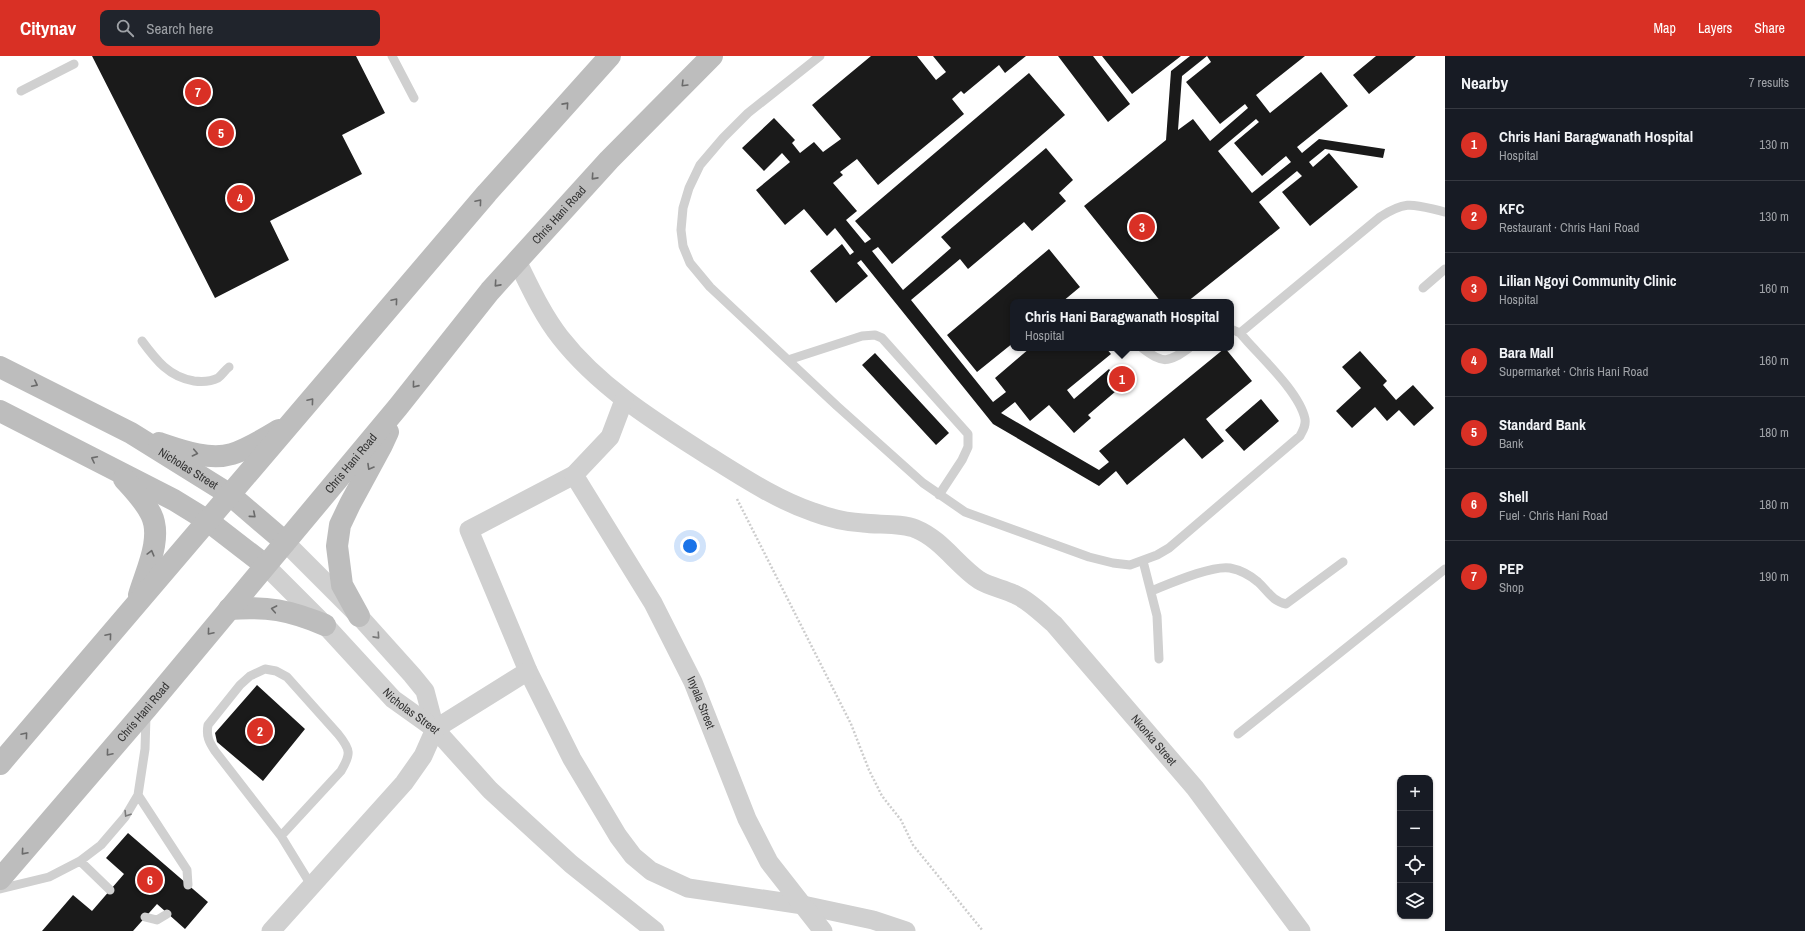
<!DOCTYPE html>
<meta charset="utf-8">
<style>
:root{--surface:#171b24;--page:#20242c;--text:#f1f3f6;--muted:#9ea1a6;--line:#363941;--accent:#d93025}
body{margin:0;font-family:"Archivo Narrow",sans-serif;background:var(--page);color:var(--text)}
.controls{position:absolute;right:12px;bottom:12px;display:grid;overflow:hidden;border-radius:8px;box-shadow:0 1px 3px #0004}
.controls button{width:36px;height:36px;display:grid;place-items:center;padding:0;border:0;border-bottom:1px solid var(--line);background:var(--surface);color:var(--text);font:20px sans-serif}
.you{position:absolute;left:690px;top:490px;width:14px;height:14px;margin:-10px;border:3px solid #fff;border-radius:50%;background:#1a73e8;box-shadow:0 0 0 6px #1a73e833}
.badge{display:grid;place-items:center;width:26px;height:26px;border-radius:50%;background:var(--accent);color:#fff;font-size:13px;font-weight:700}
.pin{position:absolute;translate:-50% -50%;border:2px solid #fff;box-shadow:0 1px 4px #0006}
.popup{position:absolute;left:1010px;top:243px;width:224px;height:52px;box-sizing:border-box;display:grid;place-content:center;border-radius:8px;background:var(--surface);filter:drop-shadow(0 1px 3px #0005);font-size:13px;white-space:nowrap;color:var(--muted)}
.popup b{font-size:15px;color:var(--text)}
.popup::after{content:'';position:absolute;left:50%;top:100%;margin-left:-8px;border:8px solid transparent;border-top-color:var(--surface)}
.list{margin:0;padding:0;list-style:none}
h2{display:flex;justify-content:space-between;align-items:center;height:52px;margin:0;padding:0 16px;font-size:17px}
h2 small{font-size:13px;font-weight:400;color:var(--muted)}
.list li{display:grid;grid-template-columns:26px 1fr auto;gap:12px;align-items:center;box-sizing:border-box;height:72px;padding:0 16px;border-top:1px solid var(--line)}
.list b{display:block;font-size:15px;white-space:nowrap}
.list p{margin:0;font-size:13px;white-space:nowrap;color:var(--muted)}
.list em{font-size:13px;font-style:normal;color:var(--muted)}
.icon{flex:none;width:22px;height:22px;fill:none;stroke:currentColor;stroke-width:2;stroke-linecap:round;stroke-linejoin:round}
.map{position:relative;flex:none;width:1445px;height:875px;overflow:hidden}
header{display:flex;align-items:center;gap:24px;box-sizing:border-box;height:56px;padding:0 20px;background:var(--accent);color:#fff}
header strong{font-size:19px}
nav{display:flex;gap:22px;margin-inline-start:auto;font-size:14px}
.search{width:280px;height:36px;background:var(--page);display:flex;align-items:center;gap:10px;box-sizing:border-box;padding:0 14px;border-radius:8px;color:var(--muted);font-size:15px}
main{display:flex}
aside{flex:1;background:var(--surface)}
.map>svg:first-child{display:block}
</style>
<header>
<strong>Citynav</strong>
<div class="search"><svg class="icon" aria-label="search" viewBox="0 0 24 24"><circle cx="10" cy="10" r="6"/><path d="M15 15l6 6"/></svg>Search here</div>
<nav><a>Map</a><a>Layers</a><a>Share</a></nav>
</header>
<main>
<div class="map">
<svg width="1445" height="875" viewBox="0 0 1445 875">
<rect width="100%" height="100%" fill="#fff"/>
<path fill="#1a1a1a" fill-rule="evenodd" d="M92 0H356L385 57 342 79 362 118 270 165 289 204 215 242Z
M871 0H917L936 24 946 16 933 0H1026L1005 17 999 9 964 38 961 35 952 43 964 58 878 129 857 103 840 116 843 119 833 127 857 155 846 164 865 187 871 183 855 165 1029 17 1065 59 892 208 878 191 872 195 903 234 951 192 941 181 1046 92 1073 124 1059 137 1066 145 1032 175 1024 166 968 213 960 203 911 244 993 346 1006 336 995 322 1030 292H1106L1111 298 1067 334 1074 343 1109 313 1123 329 1088 359 1091 362 1074 377 1049 349 1030 365 1015 346 1001 357 1099 414 1109 406 1099 395 1225 292 1252 325 1206 363 1224 385 1202 403 1184 382 1127 429 1116 415 1099 430 993 368 861 204 857 207 868 220 836 247 810 215 842 188 850 199 854 196 835 172 827 180 804 153 785 169 756 134 790 106 782 97 764 115 742 92 774 62 795 84 792 87 800 97 814 86 823 96 841 83 812 49Z
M1058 0H1093L1130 48 1108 66Z
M1102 0H1181L1132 38Z
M1190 0H1305L1256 39 1270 57 1321 16 1348 50 1297 91 1302 97 1319 83 1385 93 1383 102 1325 93 1309 106 1313 111 1329 97 1358 131 1310 170 1282 136 1302 120 1297 115 1259 146 1280 172 1187 246H1161L1084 150 1166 84 1171 15ZM1207 0 1211 6 1186 26 1220 68 1245 48 1248 52 1210 85 1193 63 1178 74 1182 20ZM1256 63 1259 66 1234 87 1262 120 1286 100 1291 106 1252 137 1218 95Z
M1376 0H1416L1369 38 1353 19Z
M1049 193 1080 231 1062 246H1013V287L977 316 947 279Z
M1360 295 1387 325 1383 329 1396 344 1413 329 1434 352 1414 370 1399 354 1387 365 1375 351 1352 372 1336 355 1361 332 1342 311Z
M875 297 949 377 936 389 862 309Z
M1261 343 1279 365 1244 395 1225 374Z
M257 629 305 673 263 725 217 686 215 677Z
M128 777 208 846 185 873 157 848 133 875H42L73 839 92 855 124 818 106 802Z"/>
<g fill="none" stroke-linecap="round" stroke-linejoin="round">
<path stroke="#cdcdcd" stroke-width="2.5" stroke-dasharray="2 2" stroke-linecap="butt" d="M737 443 851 668 869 714 882 740 901 764 913 789 983 875"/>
<path stroke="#d0d0d0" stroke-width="9" d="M392 0 414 42
M820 0 748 57 723 82 700 109 689 132 683 152 681 174 683 190 690 207 710 231 837 350 923 427 965 456 1089 501 1113 507 1130 509 1157 499 1169 492 1300 380C1303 374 1306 370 1305 363 1300 338 1264 304 1247 285L1240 277 1231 273
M21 35 74 8
M1423 232 1445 213
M1240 277 1380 161C1408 143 1414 149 1445 156
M142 285C156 304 169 321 194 325 202 326 210 326 218 322 222 319 225 314 229 311
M1142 292C1163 308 1168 307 1189 292
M788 304 862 280 875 279 882 282 968 378V391L962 404 939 439
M1143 505 1157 560 1159 603
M1151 535C1169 528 1212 509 1230 512 1240 514 1251 520 1258 526 1268 535 1272 545 1286 548L1343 506
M1238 678 1445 513
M138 739 187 814 188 829
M281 780 341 715C351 698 351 694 338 678L287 621 276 615 265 613 250 620 240 629 208 669C206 680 209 686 215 695L281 780 311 829
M80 805 110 834
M0 833 49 821 80 805 101 789 125 761 138 739 145 693 146 660
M145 861 157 864 167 858"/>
<g stroke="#d0d0d0" stroke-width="19">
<path id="s1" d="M517 205C530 231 542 258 560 281 599 331 654 365 707 399 741 420 775 443 813 456 829 462 846 466 863 467 878 469 902 467 916 473 941 483 957 509 979 524 990 531 1005 533 1016 539 1030 545 1042 558 1054 568L1195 732 1301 875"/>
<path d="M624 344 610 381 574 419 469 474 528 615 572 703 618 780 633 800 651 815 688 832 803 849 873 864 906 875"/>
<path id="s2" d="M574 419 653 547 693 626 747 763 769 806 823 875"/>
<path d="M285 486 359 560 412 619 425 635 435 673"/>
<path id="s3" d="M265 509 325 569 393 643 435 673 490 734 571 808 655 875"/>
<path d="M271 875 404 727 423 700 435 673 528 615"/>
</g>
<g stroke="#bdbdbd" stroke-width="22">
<path id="s4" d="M0 311 131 377 229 438 285 486"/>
<path d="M0 355 174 444 208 465 265 509"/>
<path d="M159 387C180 394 209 405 232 398 248 393 264 383 279 374"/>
<path d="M124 423C134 434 144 444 151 458 163 482 146 515 139 539"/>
<path d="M229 553C267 550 289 554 325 569"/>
<path d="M359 560 342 529 337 490 340 469 350 448 382 389 388 376"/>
<path d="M0 708 487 137 610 0"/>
<path id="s5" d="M0 823 147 652 398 351 490 235 609 104 712 0"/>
</g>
</g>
<defs><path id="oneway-chevron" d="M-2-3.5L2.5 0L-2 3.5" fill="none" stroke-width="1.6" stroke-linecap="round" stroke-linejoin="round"/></defs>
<g stroke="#6a6a6a">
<use href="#oneway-chevron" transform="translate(684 28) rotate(135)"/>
<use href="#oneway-chevron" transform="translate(566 49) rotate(-48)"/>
<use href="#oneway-chevron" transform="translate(594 121) rotate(132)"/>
<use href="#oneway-chevron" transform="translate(479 146) rotate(-50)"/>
<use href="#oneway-chevron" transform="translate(497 228) rotate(132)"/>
<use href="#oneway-chevron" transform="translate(395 245) rotate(-50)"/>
<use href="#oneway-chevron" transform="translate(35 328) rotate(27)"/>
<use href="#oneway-chevron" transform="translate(415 329) rotate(129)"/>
<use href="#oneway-chevron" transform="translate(311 345) rotate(-50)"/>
<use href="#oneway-chevron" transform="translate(195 397) rotate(12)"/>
<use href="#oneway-chevron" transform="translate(94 403) rotate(-153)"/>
<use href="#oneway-chevron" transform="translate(370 411) rotate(120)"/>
<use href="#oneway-chevron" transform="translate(253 459) rotate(40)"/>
<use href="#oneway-chevron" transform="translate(151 497) rotate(-75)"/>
<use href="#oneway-chevron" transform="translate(274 553) rotate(-169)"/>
<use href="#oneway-chevron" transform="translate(210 576) rotate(130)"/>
<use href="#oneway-chevron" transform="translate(109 580) rotate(-50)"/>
<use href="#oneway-chevron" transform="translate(25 679) rotate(-50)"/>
<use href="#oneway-chevron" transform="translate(109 697) rotate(130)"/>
<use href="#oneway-chevron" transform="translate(24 796) rotate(131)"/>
</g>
<g stroke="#7a7a7a">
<use href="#oneway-chevron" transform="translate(377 580) rotate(48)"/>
<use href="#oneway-chevron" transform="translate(127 758) rotate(122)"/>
</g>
<g text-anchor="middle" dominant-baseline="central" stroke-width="4" stroke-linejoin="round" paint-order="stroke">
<g font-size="12" fill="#333" stroke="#fff">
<text stroke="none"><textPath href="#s5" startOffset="868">Chris Hani Road</textPath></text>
<text stroke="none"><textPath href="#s5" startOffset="544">Chris Hani Road</textPath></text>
<text stroke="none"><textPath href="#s4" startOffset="214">Nicholas Street</textPath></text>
<text stroke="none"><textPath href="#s3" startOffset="207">Nicholas Street</textPath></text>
<text stroke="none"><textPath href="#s2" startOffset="261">Inyala Street</textPath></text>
<text stroke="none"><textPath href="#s5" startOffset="220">Chris Hani Road</textPath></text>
<text stroke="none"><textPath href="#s1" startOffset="825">Nkonka Street</textPath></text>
</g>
</g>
</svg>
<div class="controls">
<button>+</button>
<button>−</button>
<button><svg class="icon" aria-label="locate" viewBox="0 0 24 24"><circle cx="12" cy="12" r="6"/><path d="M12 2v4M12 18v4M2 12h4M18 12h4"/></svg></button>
<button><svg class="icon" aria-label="layers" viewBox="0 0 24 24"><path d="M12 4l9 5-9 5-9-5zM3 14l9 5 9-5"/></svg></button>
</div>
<div class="you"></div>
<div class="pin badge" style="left:1122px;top:323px">1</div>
<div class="popup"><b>Chris Hani Baragwanath Hospital</b>Hospital</div>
<div class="pin badge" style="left:260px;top:675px">2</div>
<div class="pin badge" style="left:1142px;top:171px">3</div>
<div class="pin badge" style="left:240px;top:142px">4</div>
<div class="pin badge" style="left:221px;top:77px">5</div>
<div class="pin badge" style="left:150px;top:824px">6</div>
<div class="pin badge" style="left:198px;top:36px">7</div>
</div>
<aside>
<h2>Nearby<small>7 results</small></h2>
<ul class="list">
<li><span class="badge">1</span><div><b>Chris Hani Baragwanath Hospital</b><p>Hospital</p></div><em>130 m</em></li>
<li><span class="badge">2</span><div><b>KFC</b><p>Restaurant · Chris Hani Road</p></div><em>130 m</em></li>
<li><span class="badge">3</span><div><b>Lilian Ngoyi Community Clinic</b><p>Hospital</p></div><em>160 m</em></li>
<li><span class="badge">4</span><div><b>Bara Mall</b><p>Supermarket · Chris Hani Road</p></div><em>160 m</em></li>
<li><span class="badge">5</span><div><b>Standard Bank</b><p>Bank</p></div><em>180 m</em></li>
<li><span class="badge">6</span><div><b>Shell</b><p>Fuel · Chris Hani Road</p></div><em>180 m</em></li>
<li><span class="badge">7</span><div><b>PEP</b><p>Shop</p></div><em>190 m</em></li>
</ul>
</aside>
</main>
